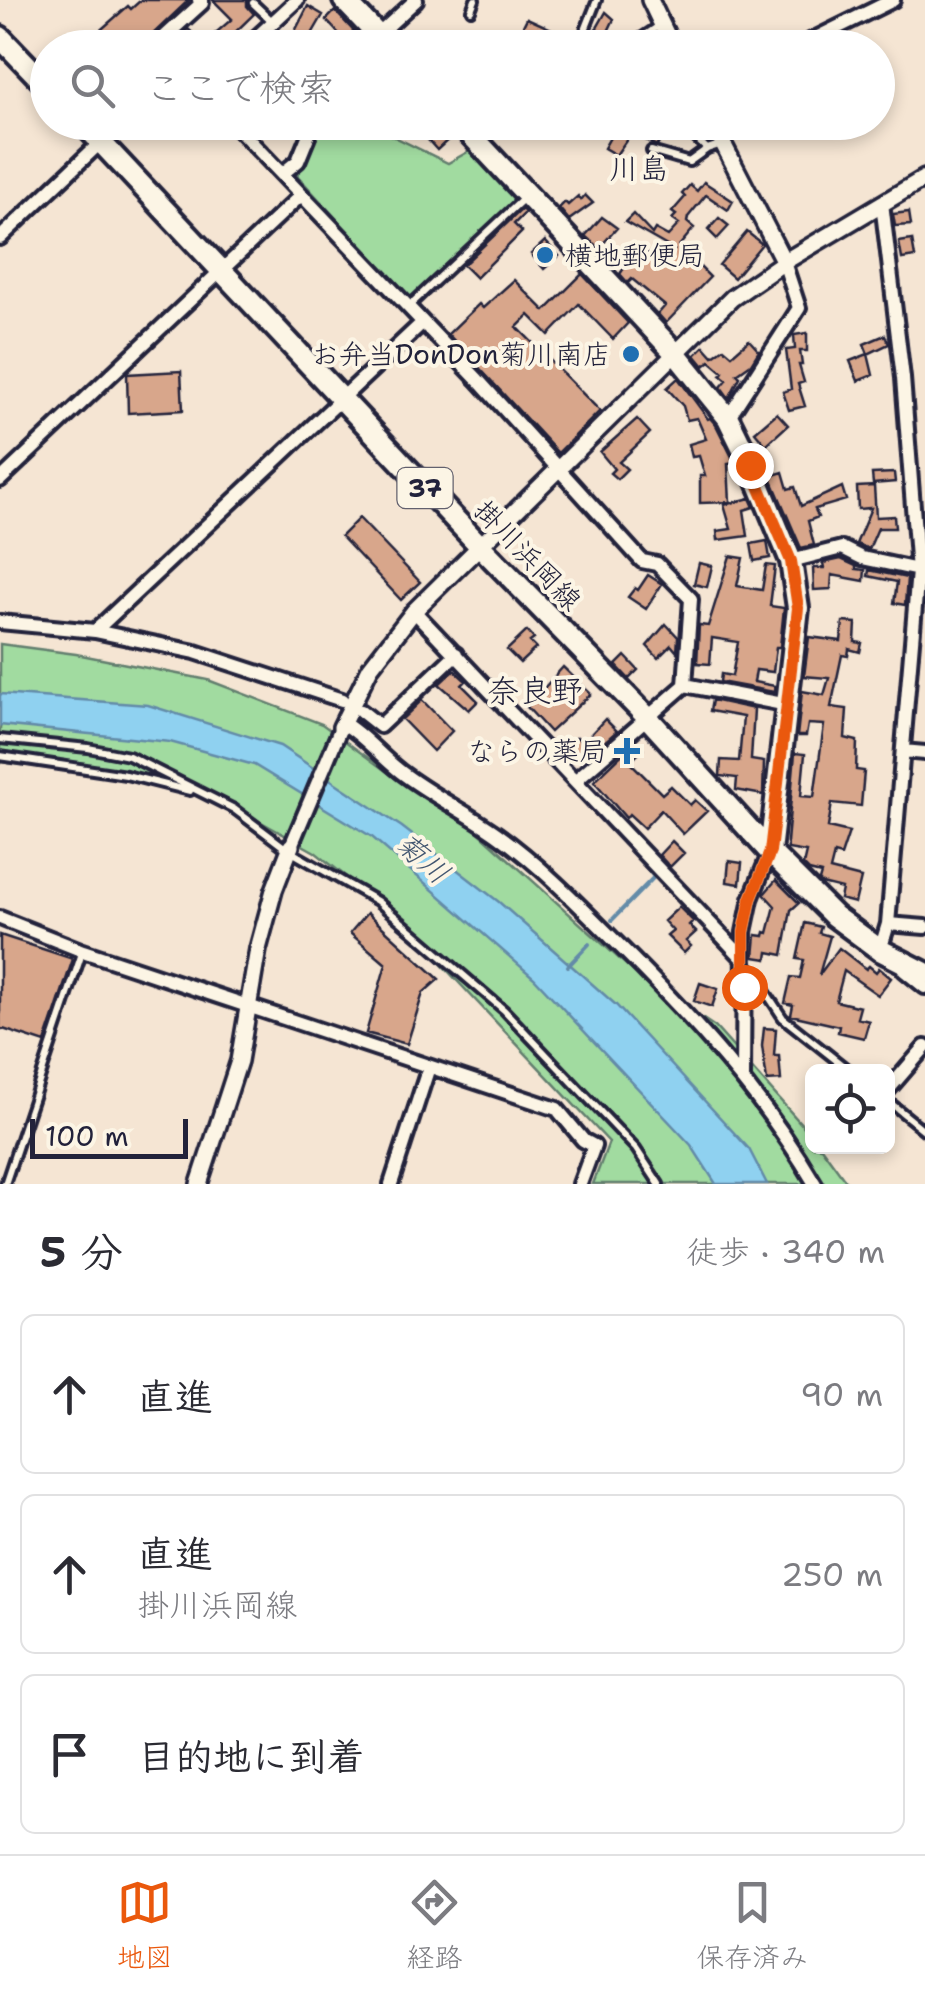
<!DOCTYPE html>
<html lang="ja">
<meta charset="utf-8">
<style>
:root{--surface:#fff;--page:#f2f2f3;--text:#2b2b33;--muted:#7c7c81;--line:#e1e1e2;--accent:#ea580c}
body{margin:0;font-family:"Shantell Sans","Klee One",sans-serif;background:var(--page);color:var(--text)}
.controls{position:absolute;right:30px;bottom:30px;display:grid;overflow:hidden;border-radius:15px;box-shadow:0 5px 15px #0003}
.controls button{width:90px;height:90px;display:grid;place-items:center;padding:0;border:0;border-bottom:2px solid var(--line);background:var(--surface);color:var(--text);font:50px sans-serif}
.scale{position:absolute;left:30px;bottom:25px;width:158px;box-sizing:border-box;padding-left:10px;border:5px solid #22223b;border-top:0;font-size:28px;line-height:35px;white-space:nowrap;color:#22223b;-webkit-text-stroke:8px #fcf5e5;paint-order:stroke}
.stop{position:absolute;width:30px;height:30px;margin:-22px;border:8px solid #ea580c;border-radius:50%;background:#fff}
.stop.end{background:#ea580c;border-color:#fff;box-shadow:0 2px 10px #0008}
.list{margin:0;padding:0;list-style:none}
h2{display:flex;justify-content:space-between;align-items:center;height:130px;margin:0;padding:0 40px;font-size:42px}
h2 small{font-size:32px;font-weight:400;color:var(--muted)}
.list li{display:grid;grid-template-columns:65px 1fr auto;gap:30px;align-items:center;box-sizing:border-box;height:160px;margin:0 20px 20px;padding:0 20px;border:2px solid var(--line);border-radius:15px}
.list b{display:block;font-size:38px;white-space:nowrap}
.list p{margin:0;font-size:32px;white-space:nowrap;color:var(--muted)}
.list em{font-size:32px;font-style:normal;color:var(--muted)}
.icon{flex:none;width:55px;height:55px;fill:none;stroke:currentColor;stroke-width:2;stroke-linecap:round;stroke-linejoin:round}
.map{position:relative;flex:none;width:925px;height:1184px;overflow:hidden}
.search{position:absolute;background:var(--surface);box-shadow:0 5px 15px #0003;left:30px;right:30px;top:30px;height:110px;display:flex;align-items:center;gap:25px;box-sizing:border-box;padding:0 35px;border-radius:55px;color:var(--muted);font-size:38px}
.sheet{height:670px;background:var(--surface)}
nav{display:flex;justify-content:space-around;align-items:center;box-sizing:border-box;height:140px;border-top:2px solid var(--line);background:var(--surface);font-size:28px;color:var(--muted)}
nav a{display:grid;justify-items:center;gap:5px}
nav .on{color:var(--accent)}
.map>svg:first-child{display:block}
</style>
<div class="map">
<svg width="925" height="1184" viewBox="0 0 925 1184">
<rect width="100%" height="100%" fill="#f5e5d3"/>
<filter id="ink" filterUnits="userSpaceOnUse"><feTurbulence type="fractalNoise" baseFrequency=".01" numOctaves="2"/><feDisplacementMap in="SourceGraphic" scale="20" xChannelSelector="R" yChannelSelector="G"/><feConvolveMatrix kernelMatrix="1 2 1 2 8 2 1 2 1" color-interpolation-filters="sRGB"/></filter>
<g filter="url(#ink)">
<path fill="#a1dba0" stroke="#627e6e" stroke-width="2.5" d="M318 123H366L448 163 473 149 517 201 410 300 296 174Z
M0 644 76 654 208 680 322 724 394 777 473 827 635 973 715 1027 812 1136V1146L821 1147 848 1184H593L609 1142 398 918 315 852 202 789 0 762Z"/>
<path fill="#8fd1f0" stroke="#638ba8" stroke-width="2.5" d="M0 694 148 705 280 746 402 827 499 902 616 1005 749 1149 767 1184H716L691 1145 534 978 372 837 254 765 170 742 0 725Z"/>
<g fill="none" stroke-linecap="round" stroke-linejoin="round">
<path stroke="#638ba8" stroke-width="4" d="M612 920 654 877 636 854
M568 966 589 944"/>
</g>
<path fill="#d8a68b" stroke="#22223b" stroke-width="2.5" d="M141 0H189L152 35 146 48H92L87 42 128 6 131 9Z
M213 0H247V6L254 14 219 48H181L175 41 188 29 204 43 232 19Z
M308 6 323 15 308 41 320 48H281L273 40 281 32 290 41Z
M335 11 360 38 354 48H336L342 37 326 20Z
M606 12 614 19 600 48 589 42Z
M527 18 565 35 559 48H551L519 34Z
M446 35 465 41 462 48 442 45Z
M412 122H446L440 128 450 138 437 150Z
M629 122H660L653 133 662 138 657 146 625 129Z
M616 127 630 135 616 155 604 148Z
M704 182 733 201 728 210 706 195 688 217 687 222 694 228 679 246 710 277 666 323 658 314 665 306 632 279 628 283 620 274 639 246 661 264 674 250 625 222 633 214 652 234 655 229 668 236 679 224 672 219 676 215 672 212 685 197 682 194 690 185 697 191Z
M585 195 593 203 569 220 559 208 565 202 568 205 578 196 581 200Z
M522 209 525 213 514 224 522 232 476 278 463 265Z
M909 212 911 225 895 226 893 214Z
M602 217 617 228 599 248 585 236Z
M719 218 729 226 717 239 708 230Z
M747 232 762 244 734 278 719 265Z
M912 240 915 257 902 259 899 242Z
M545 241 559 256 544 269 531 254Z
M582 274 628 323 613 339 579 304 549 335 529 315 517 327 600 411 558 453 448 334 479 304 483 308 514 280 545 311Z
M807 333V351H800L802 365H799L804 382 798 384 805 406 789 410 783 392 791 389 786 350 795 349 794 335Z
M885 335 889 344 868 354 864 344Z
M749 340 759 351 751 364 737 374 740 377 729 398 721 387 727 380 721 375 723 372 710 361 704 366 695 355 704 346 713 356 724 348 732 355Z
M868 354 873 375 858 381 850 361Z
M181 371 183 410 128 413 127 374Z
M678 378 708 419 710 418 716 425 735 463 728 464 730 502 700 503V476H705L699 456 692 457 689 444 706 439 697 418 687 420 683 406 667 388Z
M777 413 788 425 766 445 755 432Z
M637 419 650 433 619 462 627 469 617 479 610 473 614 469 600 452Z
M783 472 788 489 795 487 801 506 842 487 846 500 815 509 818 517 808 521 814 545 801 548 770 476Z
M894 473 895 482 873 484 872 474Z
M874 486 876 517 894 516 895 528H878L869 549 856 544 871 508 858 509 857 487Z
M750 498 754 507 744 510 748 536 718 540 717 531 731 529 724 505Z
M359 518 420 582 401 600 341 536Z
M767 541 770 558 754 561 751 544Z
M730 556 743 558 737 586 762 590 766 565 775 566 770 606 784 608 780 647H776L773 672 756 670 754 682 775 686 774 692 720 682 721 674 732 676 738 642 712 638 710 664 697 663 699 625 708 626Z
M841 559 856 566V569L865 570 864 581 832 575 831 589 814 590 813 568H824L823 563Z
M699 563 712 566 707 587 694 584Z
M869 570 907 578 905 605 894 603 897 582 868 576Z
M648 575 662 584 646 609 628 597 635 588 638 590Z
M843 622 856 623 855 642 862 643 860 652 849 649 848 656 842 655 831 707 847 709 845 738 857 741 856 770 864 771 861 806 832 803 828 827 849 832 841 856 834 854 830 870 861 878 855 903 840 899 842 889 822 884 819 881 821 874 809 871 803 865 806 852 788 849 787 842 795 753 805 754 801 796 814 797 824 725 808 724 806 736H797L802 691 824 695 829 678 804 676 809 637 841 641Z
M666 624 678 637 677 652 671 645 658 658 647 646Z
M527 631 534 639 530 642 536 648 520 663 507 650Z
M625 656 638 670 629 679 616 665Z
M563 667 591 694 550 732 527 707Z
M454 670 466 681 462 685 478 701 469 710 439 684Z
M422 700 452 731 433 751 402 719Z
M712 700 754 709 751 760 764 762 763 795 736 790 737 778 720 776 721 760 739 761 743 717 710 711Z
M605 719 617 731 602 744 591 734Z
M577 737 586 746 570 760 562 751Z
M635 742 643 749 630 762 662 794 671 786 690 805 695 800 707 811 683 834 661 810 644 828 629 814 626 818 594 781Z
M672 841 684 853 670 867 659 855Z
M729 861 742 863 740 884 727 882Z
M776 880 799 903 791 910 783 955 768 952 767 959 754 957 756 935 764 936 765 932 768 933 775 906 764 894Z
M679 907 693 921 689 925 696 932 686 941 691 946 684 953 667 936 673 931 664 921Z
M367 913 439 979 423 993 407 1044 366 1033 386 964 350 933Z
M805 923 821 927 819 933 830 936 819 975 839 948 866 969 869 966 876 972 879 968 891 978 878 995 844 971 836 1001 860 1007 857 1018 869 1021 864 1038 838 1032 839 1026 791 1015 793 1005 785 1003 791 977 800 978 804 960 797 959Z
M0 935 73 959 45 1043 0 1028Z
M700 983 718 989 712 1007 694 1001Z
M764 1028 776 1029 774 1056H779L781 1080 767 1081 762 1046Z"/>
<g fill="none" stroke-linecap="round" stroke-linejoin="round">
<defs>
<path id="service" d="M253 3 273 22
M471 10 475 0
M578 48 597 0
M626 48 662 24
M686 129 707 149
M651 151 689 162 707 149 722 144
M408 307 523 199
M0 739 88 748 129 756 234 809 288 850 377 901 504 1010 636 1149 659 1184
M0 756 126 775 190 791
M746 962 783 1018 851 1072
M888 1101 925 1131
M5 1184 82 953"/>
<path id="minor" d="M164 48 159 42 202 3 199 0
M245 48 297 0
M364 48 416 0
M796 48 893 0
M232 122 478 380 642 561 657 564 691 599 685 685
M282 174 298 161 314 122
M882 203 903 378 918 571 888 924 880 950 885 954
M0 238 101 142
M728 418 799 308 784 262
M0 480 300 196
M791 561 842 548 862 558 923 571
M414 611 741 956
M0 622 95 631 195 652 342 700
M95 631 422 323
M361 711 380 726 456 654
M343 723C365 736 380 756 401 772 431 795 466 812 497 834 542 866 583 909 622 948 694 1020 763 1095 815 1184
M903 751 925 753
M576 780 685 685 788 705
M291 846 341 727
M0 918 83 951 557 1109 583 1140 594 1146 580 1184
M888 924 925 927
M904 970 925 987
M743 1079 744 932 751 899 770 852
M888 1090 925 1047
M391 1184 429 1067"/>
<path id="tertiary" d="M650 0 673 48
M712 122 784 262
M341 727 370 668 414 611 732 298 784 262 925 178
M199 1184 239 1061 258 949 274 890 291 846"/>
<path id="primary" d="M344 0 390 48
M0 37 48 87
M82 122 480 546 646 716 770 852 834 916 880 950 925 973
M459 122 677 355 728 418 751 465 791 561 798 608 770 852"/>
</defs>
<use href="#service" stroke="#22223b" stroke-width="14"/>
<use href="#minor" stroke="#22223b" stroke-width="20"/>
<use href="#tertiary" stroke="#22223b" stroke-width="22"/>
<use href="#primary" stroke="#22223b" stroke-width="28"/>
<use href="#service" stroke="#fcf5e5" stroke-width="6"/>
<use href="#minor" stroke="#fcf5e5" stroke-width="12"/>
<use href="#tertiary" stroke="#fcf5e5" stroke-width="15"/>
<use href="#primary" stroke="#fcf5e5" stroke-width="20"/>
</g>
</g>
<g fill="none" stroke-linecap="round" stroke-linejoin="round" filter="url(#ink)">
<path stroke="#ea580c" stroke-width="12" d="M744 987V932L751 899 770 852 798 608 791 561 750 465"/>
</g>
<g fill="#1f6fb2" stroke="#fcf5e5" stroke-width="4">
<circle cx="545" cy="255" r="10"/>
<circle cx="631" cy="354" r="10"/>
<path d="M622 736h10v10h10v10h-10v10h-10v-10h-10v-10h10z"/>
</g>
<g text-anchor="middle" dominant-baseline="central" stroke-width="8" stroke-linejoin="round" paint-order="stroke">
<rect fill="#fcf5e5" stroke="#63616e" stroke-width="2.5" x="397.5" y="468" width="55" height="40" rx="8"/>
<g font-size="25" font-weight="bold" fill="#22223b">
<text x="425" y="488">37</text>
</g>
<g font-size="28" fill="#22223b" stroke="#fcf5e5" text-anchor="end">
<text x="565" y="255" text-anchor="start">横地郵便局</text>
<text x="611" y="354">お弁当DonDon菊川南店</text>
<text x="607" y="751">ならの薬局</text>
</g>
<g font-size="28" fill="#22223b" stroke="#fcf5e5">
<text transform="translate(528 555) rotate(46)">掛川浜岡線</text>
</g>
<g font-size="30" fill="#22223b" stroke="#fcf5e5">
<text x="639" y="168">川島</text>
</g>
<g font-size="30" font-style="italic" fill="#435771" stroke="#fcf5e5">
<text transform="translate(423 858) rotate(41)">菊川</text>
</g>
<g font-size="32" fill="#22223b" stroke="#fcf5e5">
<text x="535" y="690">奈良野</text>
</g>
</g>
</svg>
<div class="controls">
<button><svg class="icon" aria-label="locate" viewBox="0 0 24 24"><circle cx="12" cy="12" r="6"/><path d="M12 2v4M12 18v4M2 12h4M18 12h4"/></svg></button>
</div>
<div class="scale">100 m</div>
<div class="stop" style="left:744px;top:987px"></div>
<div class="stop end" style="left:750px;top:465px"></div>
<div class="search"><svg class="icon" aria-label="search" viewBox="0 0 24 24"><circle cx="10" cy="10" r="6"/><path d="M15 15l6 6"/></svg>ここで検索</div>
</div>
<section class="sheet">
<h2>5 分<small>徒歩 · 340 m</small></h2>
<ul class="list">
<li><svg class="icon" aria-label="ahead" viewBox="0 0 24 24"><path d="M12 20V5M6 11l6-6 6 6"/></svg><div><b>直進</b></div><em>90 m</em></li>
<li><svg class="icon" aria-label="ahead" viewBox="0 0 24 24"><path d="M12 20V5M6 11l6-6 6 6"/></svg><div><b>直進</b><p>掛川浜岡線</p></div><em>250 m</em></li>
<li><svg class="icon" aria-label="arrive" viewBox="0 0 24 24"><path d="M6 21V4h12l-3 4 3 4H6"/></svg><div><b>目的地に到着</b></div></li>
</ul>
</section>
<nav>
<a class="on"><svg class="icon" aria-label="map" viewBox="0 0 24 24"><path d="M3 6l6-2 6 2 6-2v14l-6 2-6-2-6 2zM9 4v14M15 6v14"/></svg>地図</a>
<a><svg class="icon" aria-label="directions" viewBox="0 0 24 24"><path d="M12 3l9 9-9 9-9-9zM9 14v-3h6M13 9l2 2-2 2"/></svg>経路</a>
<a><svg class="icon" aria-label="saved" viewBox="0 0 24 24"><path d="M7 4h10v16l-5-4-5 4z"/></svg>保存済み</a>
</nav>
